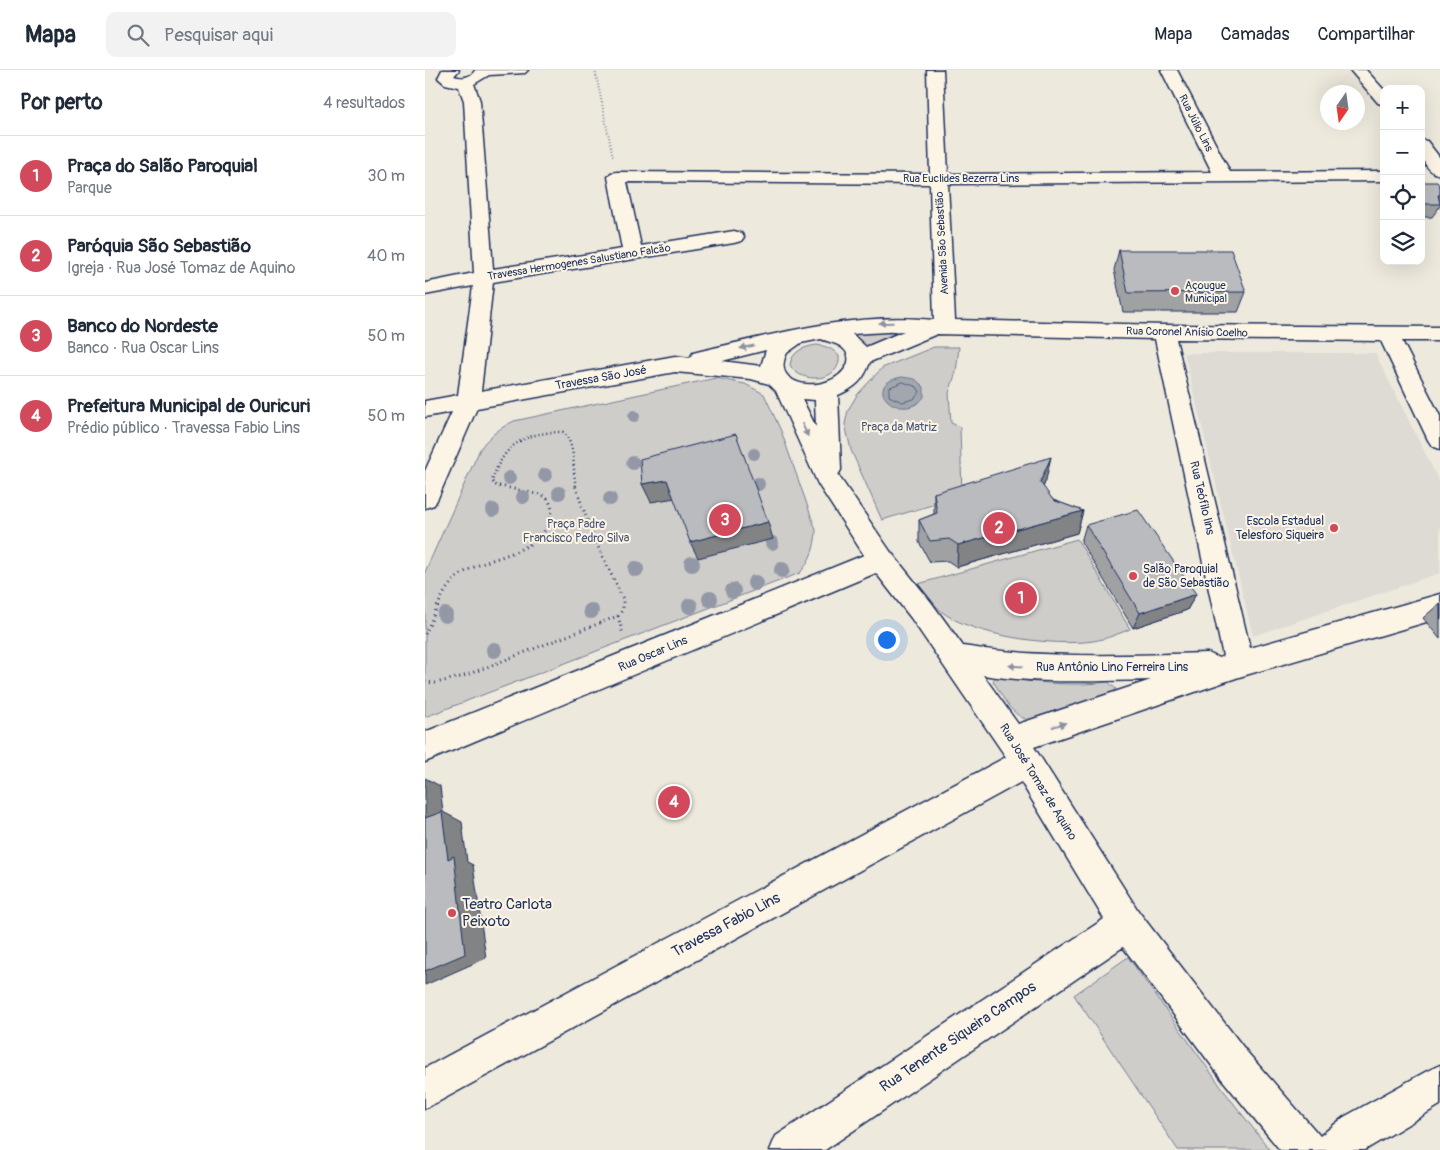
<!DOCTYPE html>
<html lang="pt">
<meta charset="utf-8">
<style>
:root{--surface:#fff;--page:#f2f2f3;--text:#1f2937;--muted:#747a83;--line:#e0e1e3;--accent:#d1495b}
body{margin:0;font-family:Pangolin,sans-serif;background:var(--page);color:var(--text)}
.controls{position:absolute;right:15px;top:15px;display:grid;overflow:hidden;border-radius:10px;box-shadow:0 5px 20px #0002}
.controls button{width:45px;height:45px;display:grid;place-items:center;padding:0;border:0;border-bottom:1px solid var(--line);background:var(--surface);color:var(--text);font:25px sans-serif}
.compass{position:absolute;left:895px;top:15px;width:45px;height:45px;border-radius:50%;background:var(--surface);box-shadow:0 5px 20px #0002;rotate:193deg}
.you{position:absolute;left:461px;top:569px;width:18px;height:18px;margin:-12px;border:4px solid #fff;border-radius:50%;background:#1a73e8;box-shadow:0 0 0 8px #1a73e833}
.badge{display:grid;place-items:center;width:32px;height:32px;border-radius:50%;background:var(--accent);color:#fff;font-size:16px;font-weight:700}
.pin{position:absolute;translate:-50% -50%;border:2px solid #fff;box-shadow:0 1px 5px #0006}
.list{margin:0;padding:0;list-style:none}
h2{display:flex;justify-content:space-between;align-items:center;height:65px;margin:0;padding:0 20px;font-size:21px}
h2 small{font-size:16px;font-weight:400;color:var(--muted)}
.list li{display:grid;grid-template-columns:32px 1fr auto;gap:15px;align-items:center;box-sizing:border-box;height:80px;padding:0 20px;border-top:1px solid var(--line)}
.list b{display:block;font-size:19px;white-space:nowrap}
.list p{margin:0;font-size:16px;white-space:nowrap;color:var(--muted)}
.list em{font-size:16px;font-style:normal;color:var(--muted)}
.icon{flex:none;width:28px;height:28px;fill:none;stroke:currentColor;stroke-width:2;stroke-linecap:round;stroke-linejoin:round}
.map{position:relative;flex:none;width:1015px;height:1080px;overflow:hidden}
header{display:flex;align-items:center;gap:30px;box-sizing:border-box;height:70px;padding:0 25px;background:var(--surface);border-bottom:1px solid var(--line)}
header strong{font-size:24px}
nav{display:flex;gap:28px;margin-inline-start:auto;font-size:18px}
.search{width:350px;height:45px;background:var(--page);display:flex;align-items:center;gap:12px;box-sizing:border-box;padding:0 18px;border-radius:10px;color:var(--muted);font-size:19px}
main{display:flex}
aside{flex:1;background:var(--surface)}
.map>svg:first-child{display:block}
</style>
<header>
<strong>Mapa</strong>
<div class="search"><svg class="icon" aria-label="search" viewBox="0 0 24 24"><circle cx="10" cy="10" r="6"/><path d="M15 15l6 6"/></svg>Pesquisar aqui</div>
<nav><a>Mapa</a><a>Camadas</a><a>Compartilhar</a></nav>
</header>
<main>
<aside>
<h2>Por perto<small>4 resultados</small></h2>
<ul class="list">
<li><span class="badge">1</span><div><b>Praça do Salão Paroquial</b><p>Parque</p></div><em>30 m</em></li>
<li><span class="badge">2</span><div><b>Paróquia São Sebastião</b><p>Igreja · Rua José Tomaz de Aquino</p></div><em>40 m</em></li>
<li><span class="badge">3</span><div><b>Banco do Nordeste</b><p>Banco · Rua Oscar Lins</p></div><em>50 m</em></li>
<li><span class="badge">4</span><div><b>Prefeitura Municipal de Ouricuri</b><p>Prédio público · Travessa Fabio Lins</p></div><em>50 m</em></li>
</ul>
</aside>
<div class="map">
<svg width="1015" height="1080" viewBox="0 0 1015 1080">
<rect width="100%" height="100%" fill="#eee9dd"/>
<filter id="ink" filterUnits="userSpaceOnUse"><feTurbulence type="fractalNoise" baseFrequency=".02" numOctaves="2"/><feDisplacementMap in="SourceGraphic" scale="10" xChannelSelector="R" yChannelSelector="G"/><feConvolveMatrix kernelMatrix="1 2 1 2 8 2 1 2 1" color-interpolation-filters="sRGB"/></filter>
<g filter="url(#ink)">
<path fill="#dedbd4" d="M759 283H950L1015 413V503L828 566Z"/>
<path fill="#cfcdca" stroke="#757e94" d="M491 256 439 283 421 261Z
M391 275C401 276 407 278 414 286 417 312 375 315 365 295 367 281 379 277 391 275Z
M509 277H534L531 302 524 323 526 353 535 357 537 426 457 450 426 380 420 354 423 340 432 325 457 298Z
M291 308 320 314 339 324 356 361 391 460C390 478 386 489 375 503L0 647V502L55 379C64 366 75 358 89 351Z
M652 469 705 559C693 564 681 569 668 571 630 577 546 566 516 541 508 534 501 523 493 514Z
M570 607C608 612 646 617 683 612L691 619 690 624 609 651C587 649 579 628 568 611Z
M703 887 799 1021 845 1080H753L649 925Z"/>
<path fill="#a2a7af" stroke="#6c778f" d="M477 307 490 309 499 317V327C477 356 432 315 477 307Z"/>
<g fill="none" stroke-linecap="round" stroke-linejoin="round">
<path stroke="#515f7e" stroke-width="1" d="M478 312 492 317 495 322 489 329 477 332 464 326V318Z"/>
<defs>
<path id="street" d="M17 0H34L29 6C37 9 47 7 50 0H103L100 3 64 5 49 14 55 31 68 199 197 179 183 107 186 103 192 102 505 104 502 0H518L523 104 787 102 736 0H752L805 102 959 101V111L523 114 530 250 739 255 1015 257V271H977L1015 346V379L1007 376 1003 370 956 271 751 269 825 578 1015 524V548L814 607 609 677 714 842 822 982 895 1066 919 1047 1002 1001 1015 995V1035L940 1080H855L796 1008 698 877 400 1080H345L351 1066 679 849 596 712 13 1032 0 1038V998L581 687 486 548 451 503 0 692V662L439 485 393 414 351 321 344 314 326 309 250 302 52 338 13 428 9 435 0 438V401L27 342 0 347V331L33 325 48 216 0 225V213L49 203 39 31 34 17 20 14 13 8ZM202 112 505 114 509 250C430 242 353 263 276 281L268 283 265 288 250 286 56 321 68 212 309 173 316 171 319 167 316 163 309 161 216 176ZM479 261 441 277 427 264ZM512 264 730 269 798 586 794 588 783 583C701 585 620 589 538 576L506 532 465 481 413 405 416 400 413 325C430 318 439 310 445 292ZM396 269C401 271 406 272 411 274 435 285 420 306 401 312 380 319 348 310 362 283L376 273ZM341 280 336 296 297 291ZM377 329 390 330 391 357ZM558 605C614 614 670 611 726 610L593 654Z
M925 0H941L959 20V35L953 33Z
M996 70 1002 71 1015 88V105C998 101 996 84 996 70Z"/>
</defs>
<use href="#street" stroke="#1b2f5e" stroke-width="3"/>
<path stroke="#1b2f5e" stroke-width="2" stroke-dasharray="0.5 2.5" stroke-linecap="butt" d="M170 0 188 87"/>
<path stroke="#1b2f5e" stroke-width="2.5" stroke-dasharray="1 3" stroke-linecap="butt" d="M75 417 70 415 67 411C78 374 101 362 138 362 152 376 147 399 151 417"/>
<path stroke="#1b2f5e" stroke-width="3" stroke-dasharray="1 4" stroke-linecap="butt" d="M193 546 198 565
M0 564C9 547 15 524 29 510 56 484 111 489 125 450 128 441 127 433 120 426L71 415
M0 612 11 613 39 606 193 546 198 539V529L167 464 150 415"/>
<use href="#street" fill="#fcf5e5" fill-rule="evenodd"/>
</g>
<g fill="#9398a6">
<circle cx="209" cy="346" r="6"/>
<circle cx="329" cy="384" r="6"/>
<circle cx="208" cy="393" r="7"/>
<circle cx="120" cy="405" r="7"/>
<circle cx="84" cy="408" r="7"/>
<circle cx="333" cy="414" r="7"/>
<circle cx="134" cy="423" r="7"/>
<circle cx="98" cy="427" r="7"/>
<circle cx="185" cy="429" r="7"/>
<circle cx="68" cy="440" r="7"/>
<circle cx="347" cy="473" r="7"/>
<circle cx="267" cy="494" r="8"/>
<circle cx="211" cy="499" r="8"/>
<circle cx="357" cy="500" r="8"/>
<circle cx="330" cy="513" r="8"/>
<circle cx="308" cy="521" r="8"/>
<circle cx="285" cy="529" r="8"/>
<circle cx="265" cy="536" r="8"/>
<circle cx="166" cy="541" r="8"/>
<circle cx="20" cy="545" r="8"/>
<circle cx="69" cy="580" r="8"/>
</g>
<path fill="#a0a1a3" stroke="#1b2f5e" d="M996 112 1015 116V136L1007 147H996Z
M694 180 821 222 813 242H698L689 200Z
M621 410 618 417 628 430 658 441 652 463 532 497 523 491 505 492 494 472V450L509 444V423Z
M661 455 771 524 762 540 708 558 656 472Z
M1015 533V569L998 548Z"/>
<path fill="#828385" stroke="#1b2f5e" d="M626 387 621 410 611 435 615 412Z
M242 410 250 428 226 432 217 414Z
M658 441 652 463 532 497 533 475Z
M343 452 348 469 273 488 265 472Z
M771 524 762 540 708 558 715 543Z
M0 708 15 716 18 742 37 752 42 792 48 795 61 888 0 915Z"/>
<path fill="#babbbe" stroke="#1b2f5e" d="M996 112H1012L1015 116V125H1013L1015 134H996Z
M694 180H806L821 222 703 223Z
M311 364 343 452 265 472 242 410 217 414 215 389Z
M626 387 615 412 628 430 658 441 533 475 524 469 505 471 494 450 512 443 509 423Z
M713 440 771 524 715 543 661 455Z
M17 742 23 789 29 786 40 884 0 901V748Z"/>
<defs><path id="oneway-solid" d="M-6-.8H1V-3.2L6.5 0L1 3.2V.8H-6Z" transform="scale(1.25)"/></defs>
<g fill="#8c92a2">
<use href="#oneway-solid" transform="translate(461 253) rotate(179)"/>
<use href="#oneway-solid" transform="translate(322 277) rotate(168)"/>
<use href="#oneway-solid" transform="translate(380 360) rotate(65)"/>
<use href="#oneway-solid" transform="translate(591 596) rotate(-176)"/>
<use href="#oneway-solid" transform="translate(634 655) rotate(-18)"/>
</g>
</g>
<g fill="#d1495b" stroke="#fcf5e5" stroke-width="2">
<circle cx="750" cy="221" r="5"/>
<circle cx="909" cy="458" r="5"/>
<circle cx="708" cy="506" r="5"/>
<circle cx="27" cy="843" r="5"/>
</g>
<g text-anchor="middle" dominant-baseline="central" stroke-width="4" stroke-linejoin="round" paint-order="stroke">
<g font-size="11" fill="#1b2f5e" stroke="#fcf5e5">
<text transform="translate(771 53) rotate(63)">Rua Júlio Lins</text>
<text x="536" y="108">Rua Euclides Bezerra Lins</text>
<text transform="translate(517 173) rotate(-93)">Avenida São Sebastião</text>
<text transform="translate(154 192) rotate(-9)">Travessa Hermogenes Salustiano Falcão</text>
<text transform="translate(762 262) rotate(1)">Rua Coronel Anísio Coelho</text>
</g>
<g font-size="11" fill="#1b2f5e" stroke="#fcf5e5" text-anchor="start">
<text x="760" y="215">Açougue<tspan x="760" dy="13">Municipal</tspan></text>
</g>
<g font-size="12" fill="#1b2f5e" stroke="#fcf5e5">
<text transform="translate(176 308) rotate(-10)">Travessa São José</text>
<text transform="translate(777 428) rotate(77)">Rua Teófilo lins</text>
<text transform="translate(228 584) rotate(-23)">Rua Oscar Lins</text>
<text x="687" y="597">Rua Antônio Lino Ferreira Lins</text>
<text transform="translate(613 712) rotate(58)">Rua José Tomaz de Aquino</text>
</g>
<g font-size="12" fill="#485679" stroke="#fcf5e5">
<text x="474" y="357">Praça da Matriz</text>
<text x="151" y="454">Praça Padre<tspan x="151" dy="14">Francisco Pedro Silva</tspan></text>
</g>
<g font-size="12" fill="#1b2f5e" stroke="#fcf5e5" text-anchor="end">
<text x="899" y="451">Escola Estadual<tspan x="899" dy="14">Telesforo Siqueira</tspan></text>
<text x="718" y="499" text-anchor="start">Salão Paroquial<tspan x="718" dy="14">de São Sebastião</tspan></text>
</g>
<g font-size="15" fill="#1b2f5e" stroke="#fcf5e5" text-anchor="start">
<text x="37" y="834">Teatro Carlota<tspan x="37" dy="17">Peixoto</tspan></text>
</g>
<g font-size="15" fill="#1b2f5e" stroke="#fcf5e5">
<text transform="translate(301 855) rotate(-28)">Travessa Fabio Lins</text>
<text transform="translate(533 967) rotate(-34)">Rua Tenente Siqueira Campos</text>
</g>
</g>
</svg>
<div class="controls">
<button>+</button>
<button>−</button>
<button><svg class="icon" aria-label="locate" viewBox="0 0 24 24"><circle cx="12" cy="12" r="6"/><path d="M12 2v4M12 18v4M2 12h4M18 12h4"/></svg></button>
<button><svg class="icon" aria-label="layers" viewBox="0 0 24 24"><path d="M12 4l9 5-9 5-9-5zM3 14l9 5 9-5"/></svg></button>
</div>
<svg class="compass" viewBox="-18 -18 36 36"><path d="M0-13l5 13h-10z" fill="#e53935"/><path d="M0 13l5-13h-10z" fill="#747a83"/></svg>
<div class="you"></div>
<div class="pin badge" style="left:596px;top:528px">1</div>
<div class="pin badge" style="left:574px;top:458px">2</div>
<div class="pin badge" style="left:300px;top:450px">3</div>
<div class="pin badge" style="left:249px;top:732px">4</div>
</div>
</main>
